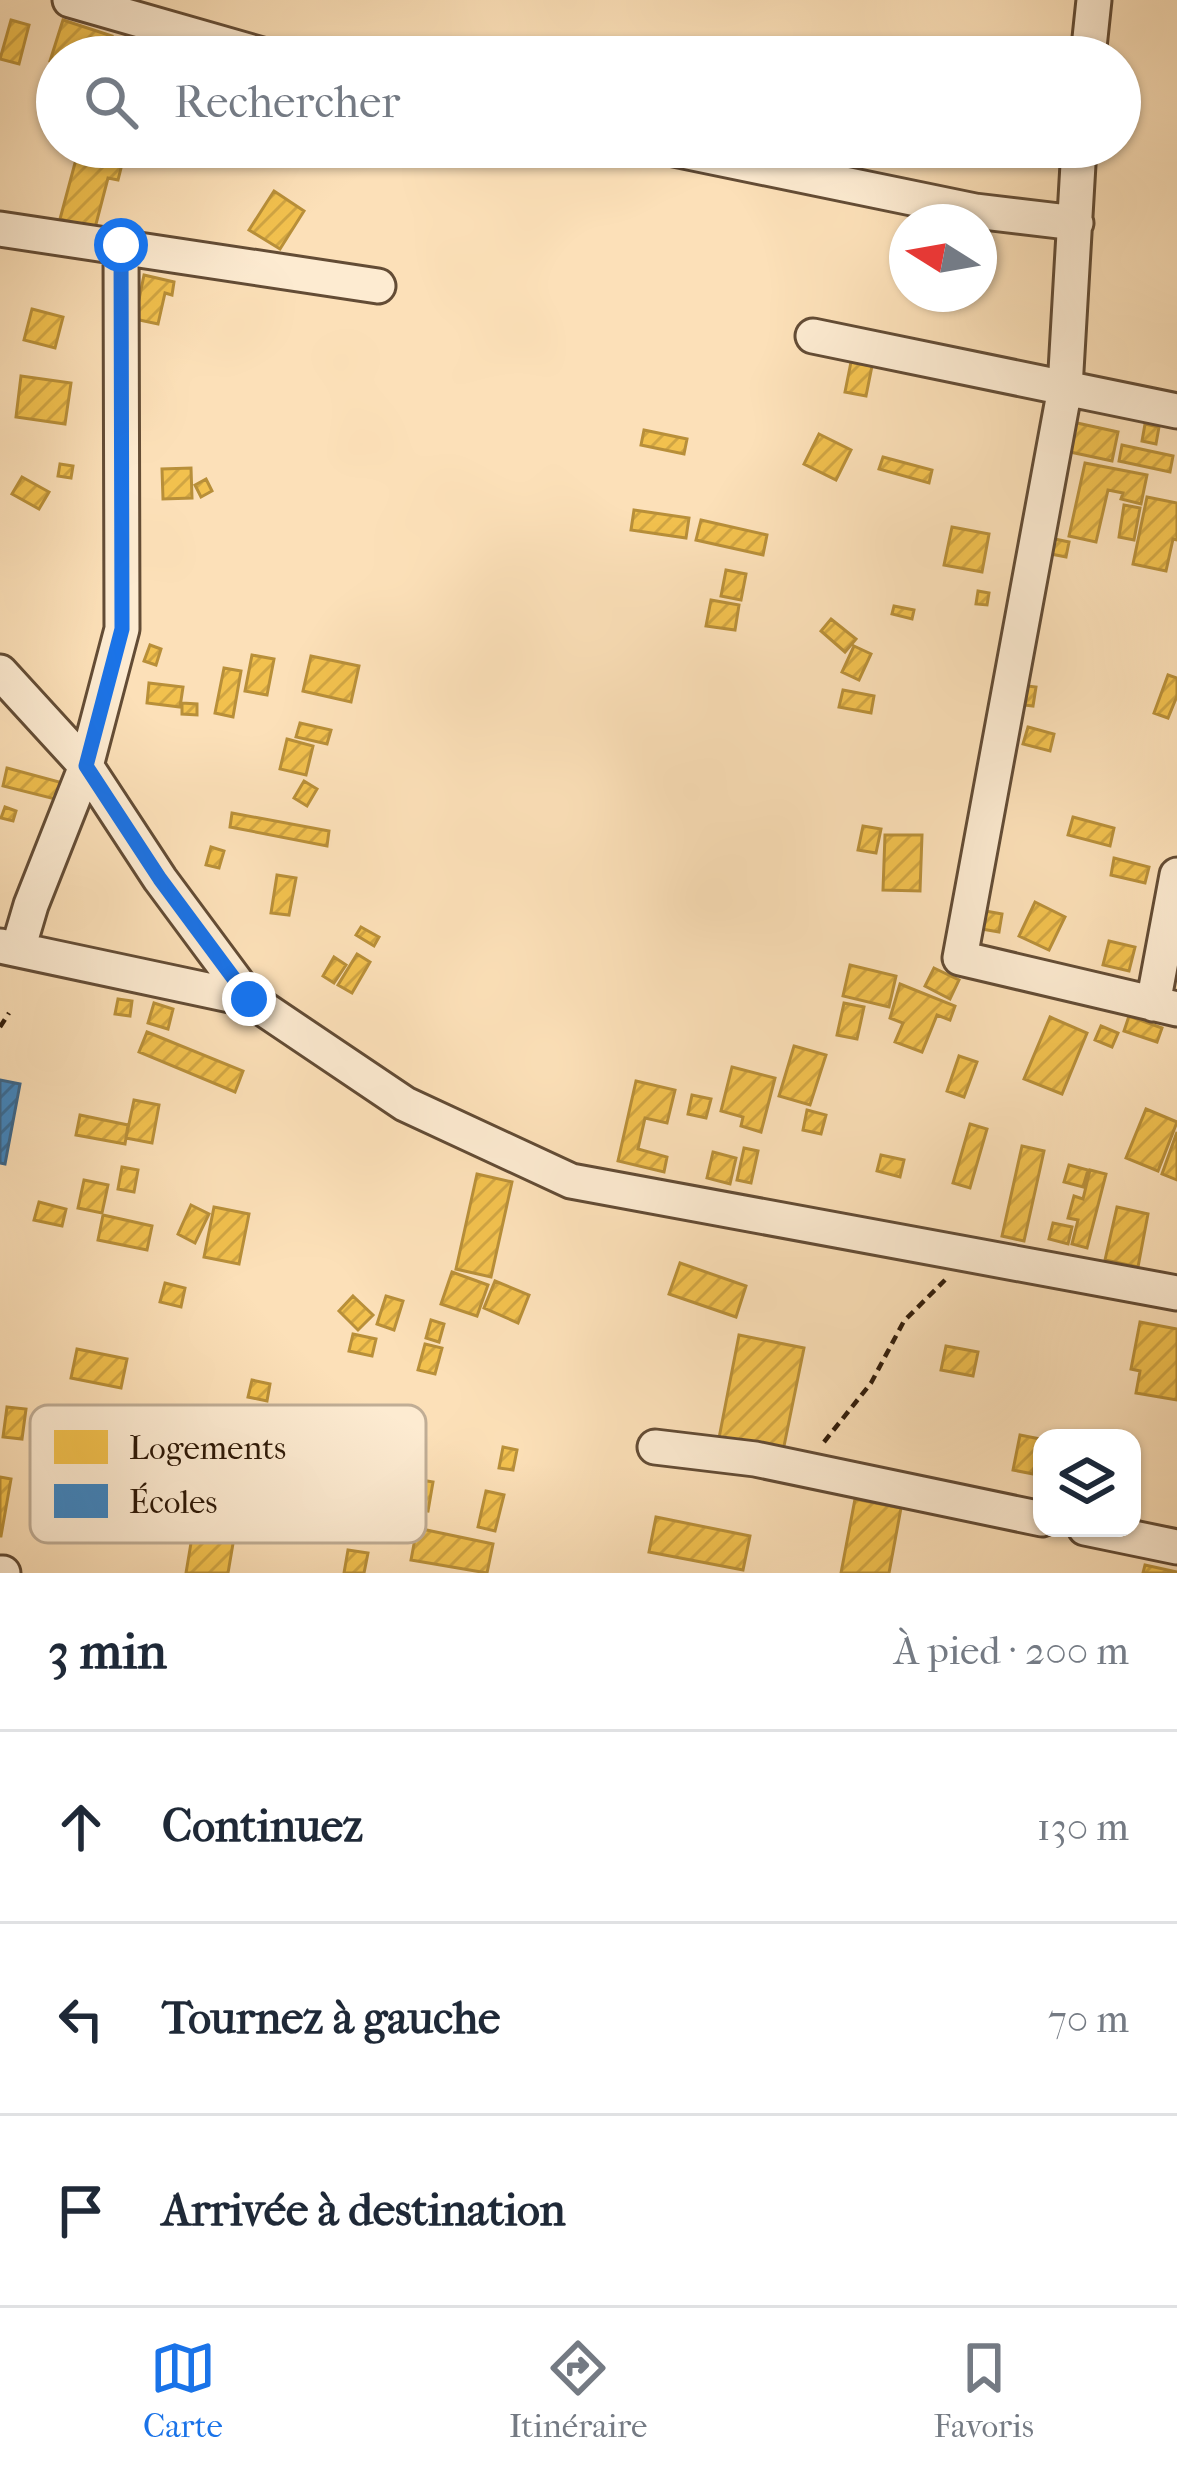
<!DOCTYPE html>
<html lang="fr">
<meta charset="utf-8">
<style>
:root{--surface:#fff;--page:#f6f6f7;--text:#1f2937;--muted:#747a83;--line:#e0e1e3;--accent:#1a73e8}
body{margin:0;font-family:"IM FELL French Canon",serif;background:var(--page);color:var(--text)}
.controls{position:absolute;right:36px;bottom:36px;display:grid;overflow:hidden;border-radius:24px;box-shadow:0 3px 9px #0004}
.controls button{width:108px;height:108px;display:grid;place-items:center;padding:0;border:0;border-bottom:3px solid var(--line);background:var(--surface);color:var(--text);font:60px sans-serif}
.compass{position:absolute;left:889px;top:204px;width:108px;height:108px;border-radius:50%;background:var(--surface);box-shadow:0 3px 9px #0004;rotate:281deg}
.stop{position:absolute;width:36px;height:36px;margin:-27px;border:9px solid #1a73e8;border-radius:50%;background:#fff}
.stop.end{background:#1a73e8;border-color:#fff;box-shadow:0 3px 12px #0008}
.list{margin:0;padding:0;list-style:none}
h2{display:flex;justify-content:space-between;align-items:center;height:156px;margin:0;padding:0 48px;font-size:51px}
h2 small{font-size:39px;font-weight:400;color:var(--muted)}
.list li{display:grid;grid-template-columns:78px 1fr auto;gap:36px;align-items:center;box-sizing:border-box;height:192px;padding:0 48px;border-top:3px solid var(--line)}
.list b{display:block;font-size:45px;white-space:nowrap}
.list em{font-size:39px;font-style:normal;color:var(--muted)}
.icon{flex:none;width:66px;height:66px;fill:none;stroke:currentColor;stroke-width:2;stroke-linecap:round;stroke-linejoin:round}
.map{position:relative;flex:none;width:1177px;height:1573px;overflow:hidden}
.search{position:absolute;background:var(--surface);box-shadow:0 3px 9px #0004;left:36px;right:36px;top:36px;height:132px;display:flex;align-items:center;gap:30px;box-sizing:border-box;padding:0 42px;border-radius:66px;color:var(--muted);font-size:45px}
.sheet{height:732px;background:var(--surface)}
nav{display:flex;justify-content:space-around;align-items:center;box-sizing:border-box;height:168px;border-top:3px solid var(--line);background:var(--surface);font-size:33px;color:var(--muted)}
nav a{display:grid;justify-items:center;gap:6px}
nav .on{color:var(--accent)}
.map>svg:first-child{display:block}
</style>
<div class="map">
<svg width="1177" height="1573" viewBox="0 0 1177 1573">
<defs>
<pattern id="homes-hatch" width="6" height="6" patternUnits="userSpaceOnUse" patternTransform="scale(3)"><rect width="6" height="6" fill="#f2c14e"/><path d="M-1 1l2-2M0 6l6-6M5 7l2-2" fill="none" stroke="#d0a543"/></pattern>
<pattern id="schools-hatch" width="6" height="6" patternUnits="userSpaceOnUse" patternTransform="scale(3)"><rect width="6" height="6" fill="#3f88c5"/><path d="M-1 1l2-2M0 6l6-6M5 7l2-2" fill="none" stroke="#356e9e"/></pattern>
</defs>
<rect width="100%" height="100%" fill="#fce0b8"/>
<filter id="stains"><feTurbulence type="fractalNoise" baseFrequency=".00167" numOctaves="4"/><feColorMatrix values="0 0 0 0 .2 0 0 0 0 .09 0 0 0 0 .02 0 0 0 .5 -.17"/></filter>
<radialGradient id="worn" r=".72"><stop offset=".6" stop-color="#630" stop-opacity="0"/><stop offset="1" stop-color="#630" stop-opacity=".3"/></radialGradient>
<path fill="url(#homes-hatch)" stroke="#b88f39" stroke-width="3" d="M11 20 29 25 19 64 0 59Z
M63 20 112 36 109 46 92 40 87 56 91 57H57V63L50 61Z
M182 147H247L241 166Z
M79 148 123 160 118 180 108 178 95 228 60 219Z
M274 191 304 211 280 249 249 230Z
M144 275 174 282 172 295 165 293 158 324 135 319Z
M32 309 63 317 55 348 24 340Z
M851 362 872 366 866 396 845 392Z
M21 376 71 383 65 424 16 417Z
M1068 421 1118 432 1112 461 1061 450Z
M1145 424 1159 427 1156 444 1142 441Z
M644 430 687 439 684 454 641 445Z
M819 434 851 450 836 480 804 464Z
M1122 445 1173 456 1170 472 1119 461Z
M883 457 932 470 929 483 879 469Z
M1085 463 1147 475 1141 504 1121 499 1123 493 1108 490 1096 542 1069 536Z
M60 464 73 466 71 478 58 476Z
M191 468 192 498 163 499 162 469Z
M22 477 49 492 39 509 12 494Z
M206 479 212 491 201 497 195 485Z
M1147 497 1177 503V540L1173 539 1166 571 1133 564Z
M1124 505 1140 508 1134 540 1119 537Z
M634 510 689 518 686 538 631 530Z
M701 520 767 535 763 555 696 540Z
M952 527 989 534 982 572 944 565Z
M1045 537 1069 542 1066 557 1041 552Z
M726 570 746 574 741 600 721 596Z
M978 591 989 593 987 605 976 604Z
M711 600 739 605 735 630 706 626Z
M894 606 914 610 912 619 892 614Z
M831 619 856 639 845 652 821 631Z
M150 645 161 649 156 665 144 661Z
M854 646 871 654 859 680 842 672Z
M252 655 274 659 267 695 245 691Z
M311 656 359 666 351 702 303 691Z
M224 668 241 671 233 717 215 713Z
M1168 675 1177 678V696L1168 718 1154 713Z
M149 683 183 687 180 707 147 703Z
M1019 685 1036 687 1033 706 1016 704Z
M843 690 874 696 871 713 839 707Z
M182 703 197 704V715L182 714Z
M300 723 331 730 327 744 296 737Z
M1028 727 1054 734 1050 751 1023 744Z
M287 739 313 746 306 775 280 769Z
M7 768 63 783 59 800 3 786Z
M304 781 317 789 307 806 294 798Z
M5 807 16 811 13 821 1 818Z
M232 813 329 831 327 846 230 827Z
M1073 817 1114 828 1110 846 1068 835Z
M863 826 881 829 876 853 858 850Z
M885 835H922L920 891 883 890Z
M211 847 224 851 219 868 206 865Z
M1114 858 1149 867 1145 883 1111 875Z
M277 875 296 878 289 915 271 913Z
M1035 902 1065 917 1049 950 1019 936Z
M980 910 1002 914 999 932 976 928Z
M361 927 379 937 374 946 356 935Z
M1109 941 1135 947 1129 971 1103 965Z
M357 954 370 962 352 993 338 985Z
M334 957 346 965 334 983 323 976Z
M850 965 896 976 889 1007 843 996Z
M934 968 959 980 950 999 925 986Z
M900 984 955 1006 950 1020 937 1015 922 1052 895 1042 903 1023 890 1018Z
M118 999 132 1001 130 1016 115 1014Z
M154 1003 173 1009 168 1029 148 1023Z
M844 1003 864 1007 857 1039 837 1035Z
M1129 1016 1162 1028 1157 1042 1124 1031Z
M1050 1017 1087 1033 1062 1094 1024 1079Z
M1101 1026 1118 1033 1112 1047 1095 1040Z
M147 1032 243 1071 235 1092 139 1052Z
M794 1046 826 1055 810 1105 779 1096Z
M959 1056 977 1062 964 1097 947 1091Z
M732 1067 775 1078 761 1132 741 1126 743 1117 721 1111Z
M636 1081 675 1090 667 1123 645 1118 638 1149 667 1157 664 1172 618 1161Z
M692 1095 711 1099 706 1118 688 1114Z
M134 1100 159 1105 152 1143 126 1138Z
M1146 1109 1177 1122 1158 1171 1126 1158Z
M807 1110 826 1115 821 1134 803 1130Z
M80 1115 128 1125 125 1144 76 1135Z
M970 1124 987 1129 970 1188 953 1183Z
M1177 1132V1180L1162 1174Z
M1022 1146 1044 1151 1024 1241 1002 1236Z
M744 1148 758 1151 751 1183 737 1180Z
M713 1152 736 1158 730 1184 707 1178Z
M881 1155 904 1160 900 1177 877 1171Z
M1069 1165 1088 1170 1083 1187 1064 1182Z
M122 1167 138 1170 134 1192 118 1189Z
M1090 1170 1106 1174 1087 1248 1072 1244 1078 1220 1068 1218 1074 1196 1083 1199Z
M477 1174 512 1182 491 1277 456 1269Z
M84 1180 108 1185 102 1213 78 1208Z
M39 1202 66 1209 62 1226 34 1220Z
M191 1205 209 1214 195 1243 178 1234Z
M214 1207 249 1214 239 1264 204 1257Z
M1117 1207 1148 1214 1138 1267 1105 1260Z
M103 1215 152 1226 147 1250 98 1240Z
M1053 1223 1072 1227 1068 1244 1049 1239Z
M680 1263 746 1286 736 1317 669 1294Z
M452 1272 488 1285 477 1316 441 1304Z
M495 1281 529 1295 518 1323 484 1308Z
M165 1283 185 1288 181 1307 160 1302Z
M353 1296 373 1315 358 1330 339 1311Z
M386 1296 403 1301 394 1330 377 1324Z
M431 1320 444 1324 439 1342 426 1338Z
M1140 1322 1177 1329V1400L1136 1393 1140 1371 1131 1369Z
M353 1334 376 1339 372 1356 349 1351Z
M739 1335 804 1348 783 1451 719 1438Z
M425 1344 442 1348 435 1374 418 1370Z
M946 1346 978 1352 973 1376 941 1370Z
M77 1349 127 1359 121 1388 71 1378Z
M252 1380 270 1384 267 1401 248 1397Z
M7 1407 26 1409 22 1439 3 1437Z
M1020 1435 1040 1439 1033 1474 1013 1470Z
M503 1447 517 1450 513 1470 499 1468Z
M386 1474 433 1482 428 1511 414 1509V1515L380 1509Z
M0 1477 11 1479 1 1536H0Z
M486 1491 504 1495 495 1531 478 1527Z
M855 1499 901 1508 889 1573H841Z
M656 1517 750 1536 743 1570 649 1552Z
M195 1519 236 1526 228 1573H186Z
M417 1528 493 1544 487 1573 411 1560Z
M348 1550 368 1553 364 1573H344Z
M1145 1565 1177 1572V1573H1143Z"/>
<path fill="url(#schools-hatch)" stroke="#3a678d" stroke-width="3" d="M0 1080 20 1084 5 1164 0 1163Z"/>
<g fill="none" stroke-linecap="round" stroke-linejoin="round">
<defs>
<path id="minor" d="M70 0 269 57
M1088 57 1094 0
M664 147 975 211 1076 223
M1079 147 1065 388 960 958 1177 1009
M0 229 378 286
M813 336 1177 411
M0 672 86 766 160 879 249 999 405 1104 571 1181 1177 1293
M0 946 249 999
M18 949 31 905 86 766 122 629 121 245
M1153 1004 1177 875
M655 1447 755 1459 1042 1519
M1085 1528 1177 1547
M0 1573H3"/>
</defs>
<use href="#minor" stroke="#634c35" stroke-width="39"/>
<path stroke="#301b09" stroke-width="4.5" stroke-dasharray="9 6" stroke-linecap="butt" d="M0 1027 9 1013
M824 1442 871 1383 904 1321 945 1280"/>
<use href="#minor" stroke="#fdebd1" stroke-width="33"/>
</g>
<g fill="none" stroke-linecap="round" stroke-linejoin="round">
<path stroke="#1a73e8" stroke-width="15" d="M121 245 122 629 86 766 160 879 249 999"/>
</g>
<rect x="30" y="1405" width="396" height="138" rx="18" fill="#fdebd1" stroke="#c0ad95" stroke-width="3"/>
<rect x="54" y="1430" width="54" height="34" fill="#f2c14e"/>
<rect x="54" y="1484" width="54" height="34" fill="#3f88c5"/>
<g font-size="33" fill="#301b09">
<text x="129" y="1459">Logements</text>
<text x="129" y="1513">Écoles</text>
</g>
<rect width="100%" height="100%" filter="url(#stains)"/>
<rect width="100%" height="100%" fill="url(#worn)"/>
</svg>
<div class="controls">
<button><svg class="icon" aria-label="layers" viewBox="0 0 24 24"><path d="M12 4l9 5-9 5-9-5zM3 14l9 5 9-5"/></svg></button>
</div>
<svg class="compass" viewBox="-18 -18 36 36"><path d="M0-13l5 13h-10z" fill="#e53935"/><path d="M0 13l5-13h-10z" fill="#747a83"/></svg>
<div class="stop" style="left:121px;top:245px"></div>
<div class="stop end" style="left:249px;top:999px"></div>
<div class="search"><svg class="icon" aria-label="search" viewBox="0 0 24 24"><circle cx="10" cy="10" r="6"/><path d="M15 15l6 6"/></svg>Rechercher</div>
</div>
<section class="sheet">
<h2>3 min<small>À pied · 200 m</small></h2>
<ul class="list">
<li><svg class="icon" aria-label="ahead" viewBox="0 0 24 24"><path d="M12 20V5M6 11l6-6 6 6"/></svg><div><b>Continuez</b></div><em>130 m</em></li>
<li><svg class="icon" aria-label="left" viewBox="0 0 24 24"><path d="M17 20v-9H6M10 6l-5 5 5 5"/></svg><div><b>Tournez à gauche</b></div><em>70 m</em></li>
<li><svg class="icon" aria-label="arrive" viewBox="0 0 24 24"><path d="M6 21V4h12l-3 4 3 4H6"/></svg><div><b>Arrivée à destination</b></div></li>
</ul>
</section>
<nav>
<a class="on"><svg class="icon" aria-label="map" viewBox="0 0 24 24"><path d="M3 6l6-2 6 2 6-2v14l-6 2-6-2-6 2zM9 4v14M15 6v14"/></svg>Carte</a>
<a><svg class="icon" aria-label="directions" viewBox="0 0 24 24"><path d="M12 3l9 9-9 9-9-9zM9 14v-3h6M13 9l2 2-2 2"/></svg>Itinéraire</a>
<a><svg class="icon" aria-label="saved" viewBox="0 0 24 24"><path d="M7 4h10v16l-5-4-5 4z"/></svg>Favoris</a>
</nav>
